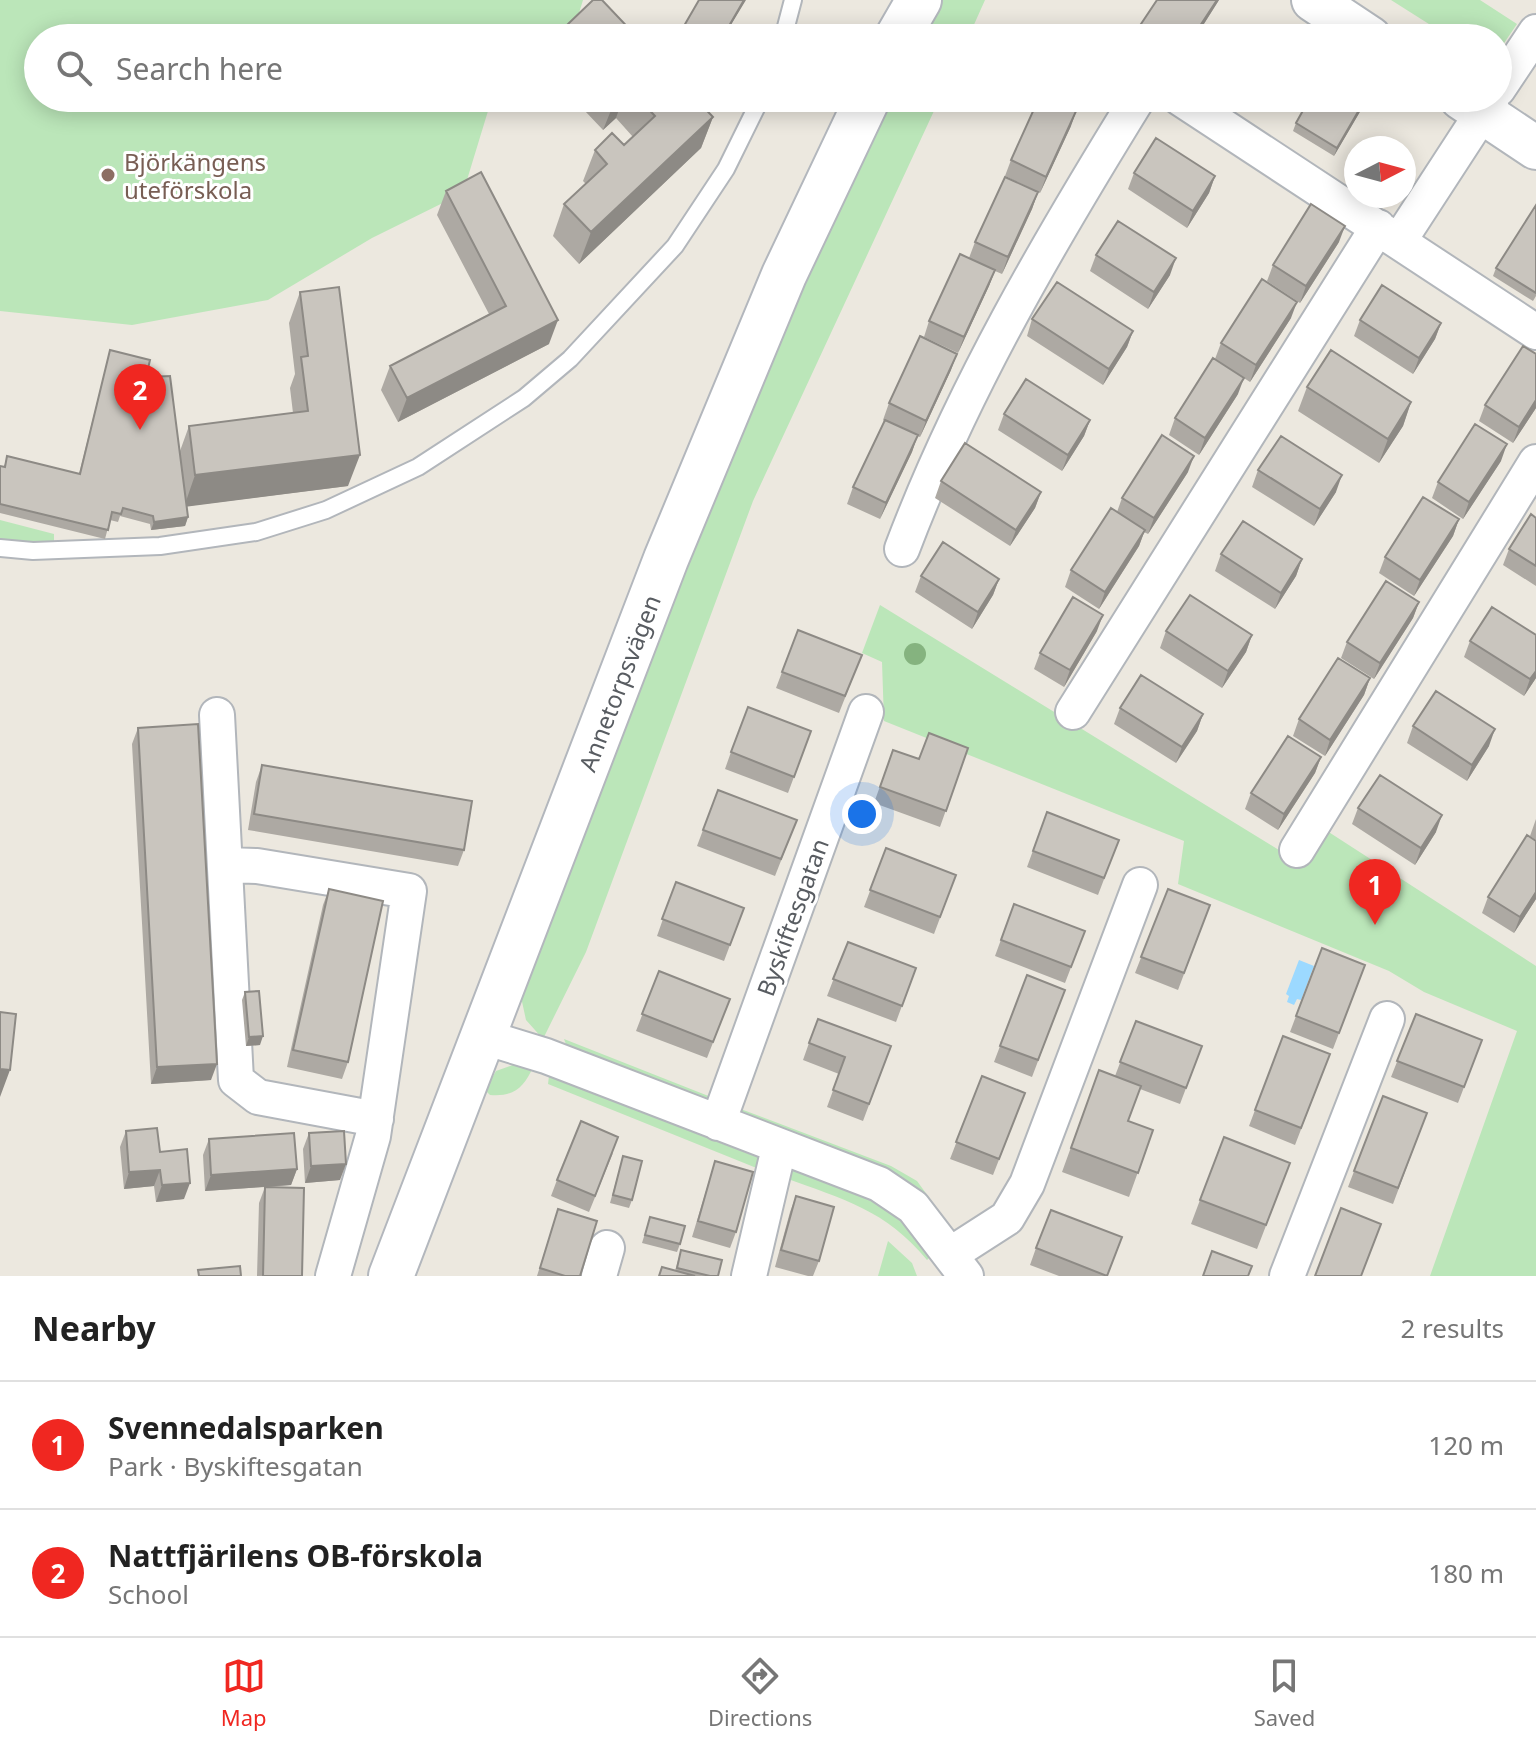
<!DOCTYPE html>
<meta charset="utf-8">
<style>
:root{--surface:#fff;--page:#f2f2f2;--text:#222;--muted:#767676;--line:#e0e0e0;--accent:#f02721}
body{margin:0;font-family:"Noto Sans",sans-serif;background:var(--page);color:var(--text)}
.compass{position:absolute;left:1344px;top:136px;width:72px;height:72px;border-radius:50%;background:var(--surface);box-shadow:0 4px 20px #0003;rotate:84deg}
.you{position:absolute;left:862px;top:814px;width:28px;height:28px;margin:-20px;border:6px solid #fff;border-radius:50%;background:#1a73e8;box-shadow:0 0 0 12px #1a73e833}
.badge{display:grid;place-items:center;width:52px;height:52px;border-radius:50%;background:var(--accent);color:#fff;font-size:26px;font-weight:700}
.pin{position:absolute;translate:-50% -66px;filter:drop-shadow(0 2px 4px #0008)}
.pin::after{content:'';position:absolute;top:42px;width:28px;height:24px;background:inherit;clip-path:polygon(0 0,100% 0,50% 100%)}
.list{margin:0;padding:0;list-style:none}
h2{display:flex;justify-content:space-between;align-items:center;height:104px;margin:0;padding:0 32px;font-size:34px}
h2 small{font-size:26px;font-weight:400;color:var(--muted)}
.list li{display:grid;grid-template-columns:52px 1fr auto;gap:24px;align-items:center;box-sizing:border-box;height:128px;padding:0 32px;border-top:2px solid var(--line)}
.list b{display:block;font-size:30px;white-space:nowrap}
.list p{margin:0;font-size:26px;white-space:nowrap;color:var(--muted)}
.list em{font-size:26px;font-style:normal;color:var(--muted)}
.icon{flex:none;width:44px;height:44px;fill:none;stroke:currentColor;stroke-width:2;stroke-linecap:round;stroke-linejoin:round}
.map{position:relative;flex:none;width:1536px;height:1276px;overflow:hidden}
.search{position:absolute;background:var(--surface);box-shadow:0 4px 20px #0003;left:24px;right:24px;top:24px;height:88px;display:flex;align-items:center;gap:20px;box-sizing:border-box;padding:0 28px;border-radius:44px;color:var(--muted);font-size:30px}
.sheet{height:360px;background:var(--surface)}
nav{display:flex;justify-content:space-around;align-items:center;box-sizing:border-box;height:112px;border-top:2px solid var(--line);background:var(--surface);font-size:22px;color:var(--muted)}
nav a{display:grid;justify-items:center;gap:4px}
nav .on{color:var(--accent)}
.map>svg:first-child{display:block}
</style>
<div class="map">
<svg width="1536" height="1276" viewBox="0 0 1536 1276">
<rect width="100%" height="100%" fill="#ece8df"/>
<path fill="#bbe6b9" d="M0 0H583L576 23 561 38H38V98H500L488 111 463 193 372 238 268 300 132 325 0 311Z
M937 0H985L968 38H919Z
M1391 0H1480L1517 24 1498 52V38H1451Z
M891 98H940L753 501 586 952 543 1039 526 1020 521 997 686 556 800 293Z
M0 520 54 534V543L0 541Z
M880 605 1300 863 1324 829 1536 966V1276H1430L1517 1031 1424 992 1389 971 1178 884 1184 841 884 721 882 662 862 653Z
M564 1039 711 1097 706 1100 567 1047Z
M518 1063 533 1067C524 1088 513 1097 490 1095L485 1090 496 1071Z
M549 1076 762 1159 759 1169 548 1084Z
M738 1108 891 1166 917 1181 955 1233 741 1122Z
M794 1169C861 1193 886 1197 932 1255L927 1260C886 1210 843 1199 785 1178L787 1170Z
M888 1241 912 1263 917 1276H878Z"/>
<path fill="#9cd9ff" d="M1299 960 1314 966 1301 1000 1297 999 1294 1005 1287 1002 1289 996 1286 994Z"/>
<g fill="none" stroke-linecap="round" stroke-linejoin="round">
<defs>
<path id="service" d="M783 38 793 0
M0 548 33 551 160 546 256 532 326 510 418 467 524 398 570 359 675 246 726 169 761 98"/>
<path id="minor" d="M1498 89 1536 32
M1180 98 1536 332
M1399 241 1492 98
M902 549C962 390 1049 242 1138 98
M1073 712 1378 227
M217 715 236 1080 258 1097 376 1119
M1297 850 1536 462
M227 865 257 866 409 891 373 1136 333 1276
M484 1037 546 1056 879 1184 913 1207 966 1276
M718 1123 866 712
M951 1254 1007 1218 1027 1184 1140 885
M599 1276 607 1248
M749 1276 779 1148
M1287 1276 1387 1019"/>
<path id="tertiary" d="M1313 0 1370 38
M1461 98 1536 148"/>
<path id="secondary" d="M897 38 919 0
M391 1276 666 559 784 275 868 98"/>
</defs>
<use href="#service" stroke="#b2b6bb" stroke-width="20"/>
<use href="#minor" stroke="#b2b6bb" stroke-width="38"/>
<use href="#tertiary" stroke="#b2b6bb" stroke-width="46"/>
<use href="#secondary" stroke="#b3b7bd" stroke-width="48"/>
<use href="#service" stroke="#fff" stroke-width="16"/>
<use href="#minor" stroke="#fff" stroke-width="34"/>
<use href="#tertiary" stroke="#fff" stroke-width="42"/>
<use href="#secondary" stroke="#fff" stroke-width="44"/>
</g>
<circle fill="#85b37f" cx="915" cy="654" r="11"/>
<path fill="#ada9a3" d="M1157 0H1219L1195 38H1134L1137 30Z
M568 24 638 38H563Z
M590 98H695L713 117 701 148 579 264 553 236 564 204 586 184 583 181 595 150 624 145 633 137 616 118 603 130 585 111Z
M1368 98 1334 156 1293 131 1296 123Z
M1071 126 1040 193 1005 176 1011 160Z
M1134 173 1215 176 1209 193 1187 228 1128 189Z
M446 191 549 344 398 422 381 390 390 366 489 314 437 215Z
M1038 192 1032 209 1002 274 995 271 989 286 958 353 924 337 929 321 969 258 975 242Z
M1536 205V296L1533 301 1493 276 1496 268Z
M1339 242 1300 303 1267 281 1273 265Z
M1096 255 1170 275 1148 309 1090 271Z
M300 292 348 486 187 506 188 517 185 526 151 530 150 524 120 516 118 522 110 520 105 539 0 513V466L4 467 7 456 79 474 110 350 180 451 189 426 293 413 290 388 295 374 289 323Z
M1291 318 1250 382 1215 359 1221 343Z
M1032 319 1133 331 1127 347 1103 385 1027 336Z
M1360 320 1441 323 1435 339 1413 374 1354 336Z
M1536 354V408L1513 443 1479 421 1485 405Z
M951 370 920 437 917 436 912 452 880 519 847 504 853 487 884 421 883 420 889 403Z
M1307 387 1411 402 1403 426 1379 463 1298 411Z
M1238 394 1199 455 1169 435 1175 418Z
M1004 414 1090 420 1084 436 1062 471 998 430Z
M1501 461 1463 519 1432 498 1438 482Z
M1258 470 1336 492 1314 526 1252 487Z
M1188 472 1148 534 1144 532 1139 546 1099 609 1065 587 1071 570 1117 512 1122 498Z
M941 481 1041 492 1035 508 1010 546 935 498Z
M1536 518V586L1503 565 1509 549Z
M1459 519 1453 536 1414 596 1379 573 1385 557Z
M1221 554 1302 559 1296 576 1275 609 1215 571Z
M921 576 999 579 993 595 972 629 915 592Z
M1419 602 1413 618 1374 679 1341 658 1347 642Z
M798 630 862 655 839 713 776 688Z
M1097 631 1064 687 1034 669 1040 653Z
M1166 631 1252 635 1246 652 1222 688 1160 648Z
M1470 641 1536 678 1524 696 1464 657Z
M1370 678 1364 695 1325 756 1293 736 1299 719Z
M1120 708 1203 714 1197 731 1176 763 1114 724Z
M1413 726 1489 746 1467 781 1407 743Z
M138 728 211 1080 151 1084 132 744Z
M811 731 788 793 725 769 731 752Z
M968 748 940 827 874 803 893 750 919 759Z
M1321 757 1315 773 1278 830 1245 809 1251 793Z
M262 765 464 850 458 866 248 830 256 782Z
M718 790 797 820 775 876 697 846Z
M1358 808 1436 832 1415 865 1352 824Z
M1047 812 1119 840 1098 895 1027 867Z
M1536 819V840L1530 836Z
M886 848 956 875 934 934 864 907Z
M676 882 744 908 724 961 657 936Z
M329 889 348 1062 342 1079 287 1067 323 905Z
M1168 889 1210 905 1178 990 1135 973Z
M1488 897 1536 899 1514 933 1482 913Z
M1014 904 1085 931 1065 983 995 956Z
M848 942 916 968 896 1022 827 996Z
M1365 965 1333 1049 1290 1032 1296 1016Z
M659 971 730 999 707 1058 636 1031Z
M1027 975 1065 990 1032 1077 994 1062Z
M245 992 260 1045 246 1046 242 1000Z
M1416 1014 1482 1040 1458 1103 1391 1077Z
M1136 1021 1202 1046 1180 1104 1140 1089 1128 1121 1153 1130 1129 1197 1062 1172 1099 1070 1115 1076Z
M1283 1036 1330 1054 1295 1145 1249 1126Z
M809 1043 891 1046 863 1121 827 1107 839 1074 803 1060Z
M982 1076 1025 1093 993 1175 950 1159Z
M1383 1096 1427 1113 1393 1204 1348 1187Z
M126 1131 160 1152 184 1199 156 1202 154 1186 124 1189 120 1147Z
M309 1133 340 1180 305 1183 303 1149Z
M209 1139 297 1169 291 1185 268 1187 302 1276H257L259 1203 265 1187 205 1191 203 1155Z
M613 1153 589 1212 551 1196 557 1180Z
M623 1156 632 1200 629 1208 610 1203Z
M715 1161 736 1232 730 1248 692 1237Z
M1290 1163 1257 1249 1191 1224 1200 1200Z
M796 1196 819 1261 813 1276H808L775 1267 790 1212Z
M558 1209 580 1276H537Z
M650 1217 680 1244 677 1252 642 1243Z
M1036 1248 1107 1276H1059L1030 1265Z
M681 1250 718 1276H659L662 1267 675 1271Z"/>
<path fill="#8d8a85" d="M744 0H746L723 38H722Z
M1217 0H1219L1195 38H1192Z
M616 98H623L616 118 603 130Z
M1366 98H1368L1334 156 1337 148Z
M1077 109 1071 126 1040 193 1046 177Z
M713 117 701 148 579 264 591 232Z
M1215 176 1209 193 1187 228 1193 211Z
M1038 192 1032 209 1002 274 1008 257Z
M1345 226 1339 242 1300 303 1306 286Z
M1176 258 1170 275 1148 309 1154 292Z
M995 270 989 286 958 353 964 337Z
M1297 302 1291 318 1250 382 1256 365Z
M558 320 549 344 398 422 407 398Z
M1441 323 1435 339 1413 374 1419 358Z
M1133 331 1127 347 1103 385 1109 369Z
M957 354 951 370 920 437 926 421Z
M1244 378 1238 394 1199 455 1205 438Z
M1536 400V408L1513 443 1519 427Z
M1411 402 1403 426 1379 463 1388 439Z
M1090 420 1084 436 1062 471 1068 455Z
M918 435 912 452 880 519 886 503Z
M1507 444 1501 461 1463 519 1469 502Z
M360 455 348 486 184 507 195 475Z
M1194 456 1188 472 1148 534 1154 518Z
M1342 475 1336 492 1314 526 1320 509Z
M1041 492 1035 508 1010 546 1016 530Z
M188 517 185 526 151 530 154 522Z
M1459 519 1453 536 1414 596 1420 580Z
M1145 530 1139 546 1099 609 1105 592Z
M1302 559 1296 576 1275 609 1281 593Z
M999 579 993 595 972 629 978 612Z
M1419 602 1413 618 1374 679 1380 663Z
M1103 615 1097 631 1064 687 1070 670Z
M1252 635 1246 652 1222 688 1228 671Z
M1536 671V678L1524 696 1530 679Z
M1370 678 1364 695 1325 756 1330 740Z
M1203 714 1197 731 1176 763 1182 747Z
M1495 729 1489 746 1467 781 1472 765Z
M1321 757 1315 773 1278 830 1284 814Z
M1442 815 1436 832 1415 865 1421 848Z
M1536 892V899L1514 933 1520 917Z
M263 1036 260 1045 246 1046 249 1037Z
M217 1064 211 1080 151 1084 157 1067Z
M0 1069 10 1070 0 1097Z
M346 1164 340 1180 305 1183 311 1166Z
M297 1169 291 1185 205 1191 211 1175Z
M160 1170 154 1186 124 1189 129 1172Z
M190 1183 184 1199 156 1202 162 1185Z"/>
<path fill="#c9c5be" stroke="#8d8a85" stroke-width="2" d="M593 0H602L638 38H582L568 24Z
M699 0H744L722 38H677Z
M1157 0H1217L1192 38H1148L1137 30Z
M638 98H695L713 117 591 232 564 204 607 164 595 150 612 133 624 145 655 116Z
M1039 98H1054L1077 109 1046 177 1011 160Z
M1310 98H1366L1337 148 1296 123Z
M1156 138 1215 176 1193 211 1134 173Z
M481 172 558 320 407 398 390 366 506 306 446 191Z
M1005 177 1038 192 1008 257 975 242Z
M1311 204 1345 226 1306 286 1273 265Z
M1536 205V293L1496 268Z
M1118 221 1176 258 1154 292 1096 255Z
M960 254 995 270 964 337 929 321Z
M1262 279 1297 302 1256 365 1221 343Z
M1057 282 1133 331 1109 369 1032 319Z
M1382 285 1441 323 1419 358 1360 320Z
M339 287 360 455 195 475 189 426 308 411 301 357 308 356 300 292Z
M920 336 957 354 926 421 889 403Z
M1523 346 1536 354V400L1519 427 1485 405Z
M110 350 150 360 146 377 170 376 188 517 154 522 153 516 123 508 121 514 112 512 108 530 0 504V466L5 467 7 456 80 474Z
M1331 350 1411 402 1388 439 1307 387Z
M1213 358 1244 378 1205 438 1175 418Z
M1026 379 1090 420 1068 455 1004 414Z
M885 420 918 435 886 503 853 487Z
M1475 424 1507 444 1469 502 1438 482Z
M1162 435 1194 456 1154 518 1122 498Z
M1281 436 1342 475 1320 509 1258 470Z
M965 443 1041 492 1016 530 941 481Z
M1423 497 1459 519 1420 580 1385 557Z
M1111 508 1145 530 1105 592 1071 570Z
M1531 514 1536 518V566L1509 549Z
M1243 521 1302 559 1281 593 1221 554Z
M943 542 999 579 978 612 921 576Z
M1386 581 1419 602 1380 663 1347 642Z
M1190 595 1252 635 1228 671 1166 631Z
M1073 597 1103 615 1070 670 1040 653Z
M1492 607 1536 635V671L1530 679 1470 641Z
M798 630 862 655 845 696 782 672Z
M1338 658 1370 678 1330 740 1299 719Z
M1141 675 1203 714 1182 747 1120 708Z
M1436 691 1495 729 1472 765 1413 726Z
M748 707 811 731 794 777 731 752Z
M198 724 217 1064 157 1067 138 728Z
M929 733 968 748 946 811 880 787 893 750 919 759Z
M1288 736 1321 757 1284 814 1251 793Z
M262 765 472 801 464 850 254 814Z
M1380 775 1442 815 1421 848 1358 808Z
M718 790 797 820 781 859 703 830Z
M1047 812 1119 840 1104 878 1033 851Z
M1527 835 1536 841V892L1520 917 1488 897Z
M886 848 956 875 940 917 870 890Z
M676 882 744 908 730 945 662 919Z
M329 889 383 901 348 1062 293 1050Z
M1168 889 1210 905 1184 973 1141 957Z
M1014 904 1085 931 1071 967 1001 940Z
M848 942 916 968 902 1006 833 979Z
M1322 948 1365 965 1339 1033 1296 1016Z
M659 971 730 999 713 1042 642 1014Z
M1027 975 1065 990 1038 1060 1000 1046Z
M259 991 263 1036 249 1037 245 992Z
M0 1012 16 1014 10 1070 0 1069Z
M1416 1014 1482 1040 1464 1087 1397 1061Z
M818 1019 891 1046 869 1104 833 1090 845 1057 809 1043Z
M1136 1021 1202 1046 1186 1088 1120 1062Z
M1283 1036 1330 1054 1301 1128 1255 1110Z
M1099 1070 1141 1086 1128 1121 1153 1130 1138 1173 1071 1148Z
M982 1076 1025 1093 999 1159 956 1142Z
M1383 1096 1427 1113 1398 1188 1354 1171Z
M581 1121 618 1137 595 1196 557 1180Z
M157 1128 160 1152 187 1149 190 1183 162 1185 160 1170 129 1172 126 1131Z
M344 1131 346 1164 311 1166 309 1133Z
M294 1133 297 1169 211 1175 209 1139Z
M1224 1137 1290 1163 1266 1225 1200 1200Z
M623 1156 642 1161 632 1200 613 1195Z
M715 1161 753 1172 736 1232 698 1221Z
M265 1187 304 1188 302 1276H263Z
M796 1196 834 1207 819 1261 781 1250Z
M1341 1208 1381 1224 1361 1276H1315Z
M558 1209 597 1221 580 1276H565L540 1268Z
M1051 1210 1122 1237 1107 1276 1036 1248Z
M650 1217 685 1226 680 1244 645 1235Z
M681 1250 722 1260 718 1276H710L677 1268Z
M1212 1251 1252 1266 1248 1276H1203Z
M240 1266 241 1276H199L198 1270Z
M662 1267 695 1276H659Z"/>
<circle fill="#8d6e63" stroke="#fff" stroke-width="3" cx="108" cy="175" r="8"/>
<g text-anchor="middle" dominant-baseline="central" stroke-width="6" stroke-linejoin="round" paint-order="stroke">
<g font-size="24" fill="#785e54" stroke="#fff" text-anchor="start">
<text x="124" y="161">Björkängens<tspan x="124" dy="28">uteförskola</tspan></text>
</g>
<g font-size="24" fill="#585c61" stroke="#fff">
<text transform="translate(619 683) rotate(-69)">Annetorpsvägen</text>
<text transform="translate(792 917) rotate(-70)">Byskiftesgatan</text>
</g>
</g>
</svg>
<svg class="compass" viewBox="-18 -18 36 36"><path d="M0-13l5 13h-10z" fill="#e53935"/><path d="M0 13l5-13h-10z" fill="#767676"/></svg>
<div class="you"></div>
<div class="pin badge" style="left:1375px;top:925px">1</div>
<div class="pin badge" style="left:140px;top:430px">2</div>
<div class="search"><svg class="icon" aria-label="search" viewBox="0 0 24 24"><circle cx="10" cy="10" r="6"/><path d="M15 15l6 6"/></svg>Search here</div>
</div>
<section class="sheet">
<h2>Nearby<small>2 results</small></h2>
<ul class="list">
<li><span class="badge">1</span><div><b>Svennedalsparken</b><p>Park · Byskiftesgatan</p></div><em>120 m</em></li>
<li><span class="badge">2</span><div><b>Nattfjärilens OB-förskola</b><p>School</p></div><em>180 m</em></li>
</ul>
</section>
<nav>
<a class="on"><svg class="icon" aria-label="map" viewBox="0 0 24 24"><path d="M3 6l6-2 6 2 6-2v14l-6 2-6-2-6 2zM9 4v14M15 6v14"/></svg>Map</a>
<a><svg class="icon" aria-label="directions" viewBox="0 0 24 24"><path d="M12 3l9 9-9 9-9-9zM9 14v-3h6M13 9l2 2-2 2"/></svg>Directions</a>
<a><svg class="icon" aria-label="saved" viewBox="0 0 24 24"><path d="M7 4h10v16l-5-4-5 4z"/></svg>Saved</a>
</nav>
